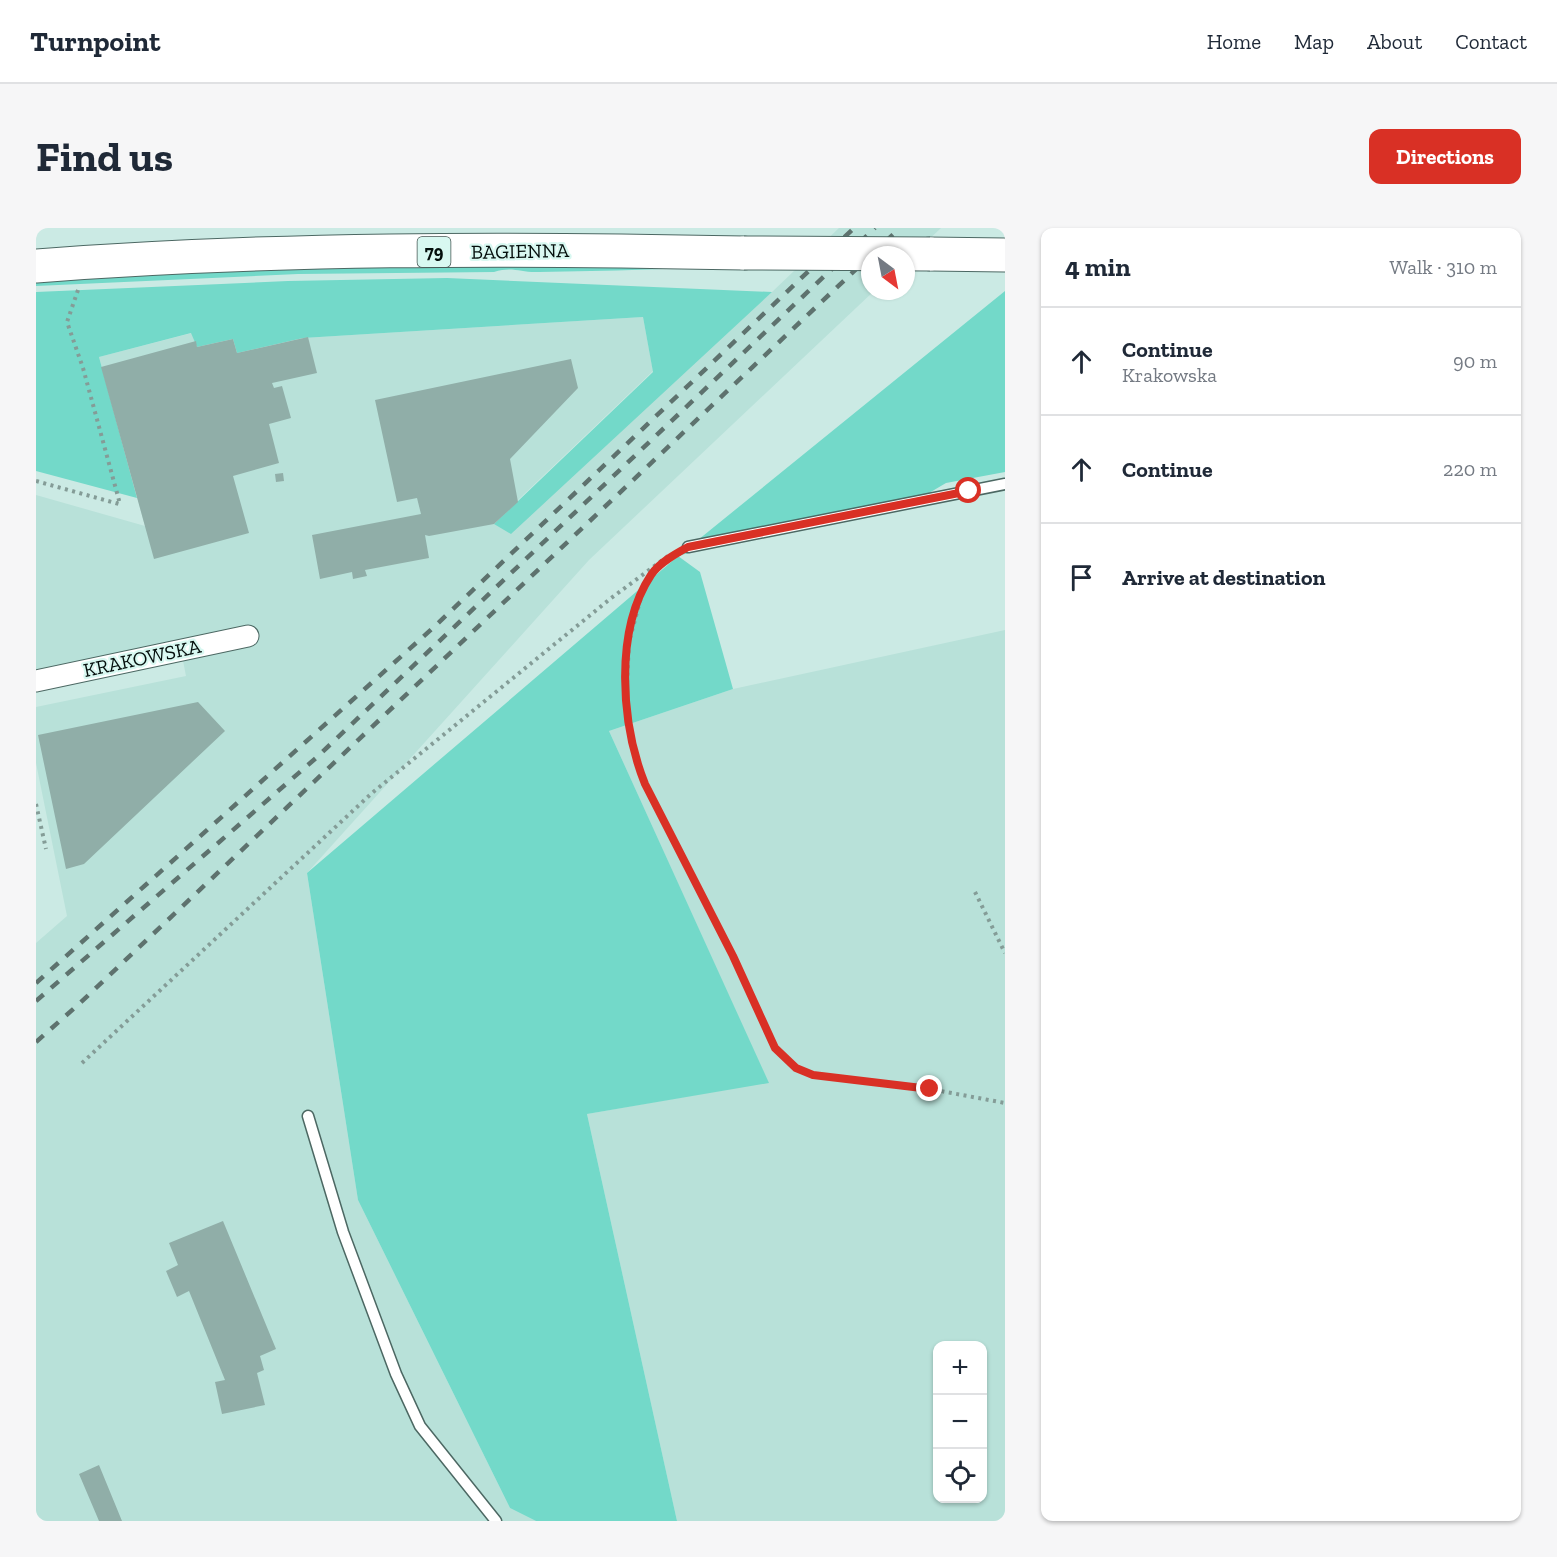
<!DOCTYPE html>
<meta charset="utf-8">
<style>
:root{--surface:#fff;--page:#f6f6f7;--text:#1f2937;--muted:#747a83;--line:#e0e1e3;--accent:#d93025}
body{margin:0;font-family:"Zilla Slab",serif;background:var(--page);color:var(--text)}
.controls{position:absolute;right:18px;bottom:18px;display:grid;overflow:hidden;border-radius:12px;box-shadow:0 2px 4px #0004}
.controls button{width:54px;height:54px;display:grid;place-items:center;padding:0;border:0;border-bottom:2px solid var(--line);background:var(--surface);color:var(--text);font:30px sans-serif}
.compass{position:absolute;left:825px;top:18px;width:54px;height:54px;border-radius:50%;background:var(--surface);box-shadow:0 2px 4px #0004;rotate:148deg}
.stop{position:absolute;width:18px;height:18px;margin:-14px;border:4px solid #d93025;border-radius:50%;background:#fff}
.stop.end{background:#d93025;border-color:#fff;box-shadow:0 2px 6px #0008}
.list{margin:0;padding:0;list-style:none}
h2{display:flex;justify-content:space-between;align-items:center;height:78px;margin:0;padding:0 24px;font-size:26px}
h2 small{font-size:20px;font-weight:400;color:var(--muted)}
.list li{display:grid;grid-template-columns:39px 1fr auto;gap:18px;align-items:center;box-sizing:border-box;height:108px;padding:0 24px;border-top:2px solid var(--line)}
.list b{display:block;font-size:22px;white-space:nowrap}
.list p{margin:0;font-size:20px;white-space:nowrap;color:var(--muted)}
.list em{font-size:20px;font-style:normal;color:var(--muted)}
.icon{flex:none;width:33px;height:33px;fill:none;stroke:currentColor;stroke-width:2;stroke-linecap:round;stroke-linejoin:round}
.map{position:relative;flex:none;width:969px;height:1293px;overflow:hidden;border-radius:12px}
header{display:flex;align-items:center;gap:36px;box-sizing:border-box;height:84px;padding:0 30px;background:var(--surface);border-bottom:2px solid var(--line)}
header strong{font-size:28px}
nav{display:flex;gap:33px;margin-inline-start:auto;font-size:21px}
.intro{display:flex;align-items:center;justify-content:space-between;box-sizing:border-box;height:144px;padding:0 36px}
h1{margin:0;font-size:42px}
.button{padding:15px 27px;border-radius:12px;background:var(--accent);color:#fff;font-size:21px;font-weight:700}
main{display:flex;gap:36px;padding:0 36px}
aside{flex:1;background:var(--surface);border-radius:12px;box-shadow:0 2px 4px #0004}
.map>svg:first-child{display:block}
</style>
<header>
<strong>Turnpoint</strong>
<nav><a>Home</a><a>Map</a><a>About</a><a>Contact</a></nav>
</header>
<div class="intro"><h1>Find us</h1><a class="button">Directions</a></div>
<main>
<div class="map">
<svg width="969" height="1293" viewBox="0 0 969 1293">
<rect width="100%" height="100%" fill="#cbeae4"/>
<path fill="#b8e1d9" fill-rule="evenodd" d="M803 0H905L870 33 834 27V63H838L553 332 271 645 322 972 474 1280 500 1293H0V715L31 688 0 535V479L150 448 143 412 0 442V267L109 298 63 129 156 105 161 119 197 111 201 125 267 110 607 89 617 143 458 295 467 301 736 64Z
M969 402V1293H641L551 886 732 854 573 503 697 461ZM902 1118H946V1270H902Z"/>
<path fill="#73d9c9" d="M423 36 658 40C606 42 555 43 503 44 485 45 477 38 458 44L262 46 0 58V50L149 43Z
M411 50 736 64 475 306 458 296 617 144 607 89 267 110 201 125 197 111 161 119 155 105 63 129 101 270 0 243V64L252 53Z
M969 63V244L910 255 893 265 767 292 642 328 664 344 697 461 573 503 733 855 551 886 641 1293H500L474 1280 322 972 271 645 641 329Z"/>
<path fill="#90aea8" d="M272 109 281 145 236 155 238 160 246 158 255 190 233 196 243 235 197 248 213 305 118 331 65 139 160 113 161 119 197 111 201 125Z
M535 131 542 160 474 231 482 274 458 296 393 308 389 307 393 330 329 342 331 348 317 351 316 344 284 351 276 307 385 286 381 270 361 274 339 172Z
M247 245 248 253 240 254 239 246Z
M162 474 189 503 48 636 30 641 2 507Z
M187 993 240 1121 224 1128 228 1142 221 1145 229 1177 186 1186 179 1154 189 1152 153 1063 141 1069 130 1043 142 1037 133 1015Z
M63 1237 86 1293H63L43 1246Z"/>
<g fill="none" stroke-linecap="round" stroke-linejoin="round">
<defs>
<path id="service" d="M652 319 969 256
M272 888 307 1004 360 1146 384 1198 460 1293"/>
<path id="minor" d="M0 453 212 408"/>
<path id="primary" d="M894 26 969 27
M0 38C235 20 472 20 708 25"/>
</defs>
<use href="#service" stroke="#4c6863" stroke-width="13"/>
<use href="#minor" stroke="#4c6863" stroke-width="23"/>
<use href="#primary" stroke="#4c6863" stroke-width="35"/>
<path stroke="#849c97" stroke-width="4" stroke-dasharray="3 4.5" stroke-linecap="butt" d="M42 62 31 94 47 140 84 276
M0 253 83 276
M640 325 616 345 607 362 593 414 590 476 598 527 609 556 697 728 739 820 761 840 777 847 894 861 969 875
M0 576 10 621
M939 664 969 725
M46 835 336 565 574 371 632 328"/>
<use href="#service" stroke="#fff" stroke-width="10"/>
<use href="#minor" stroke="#fff" stroke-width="21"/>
<use href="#primary" stroke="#fff" stroke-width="33"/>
<path stroke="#5e726e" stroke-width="4.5" stroke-dasharray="10 10" stroke-linecap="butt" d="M835 27 864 0
M0 755 398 399 818 0
M0 773 280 530 839 0
M0 814 43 776 834 28"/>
<defs>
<path id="primary-bridge" d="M708 25 894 26"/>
</defs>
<use href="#primary-bridge" stroke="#4c6863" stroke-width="35" stroke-linecap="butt"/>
<use href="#primary-bridge" stroke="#fff" stroke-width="33"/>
</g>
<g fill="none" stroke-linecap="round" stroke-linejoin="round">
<path stroke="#d93025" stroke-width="8" d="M894 861 777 847 760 840 739 820 697 728 609 556C585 496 578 403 615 347 623 335 639 326 652 319L933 263"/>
</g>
<g text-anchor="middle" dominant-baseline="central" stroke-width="4.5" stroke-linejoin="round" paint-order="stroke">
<rect fill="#d8f8f1" stroke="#445451" stroke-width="1.5" x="381.5" y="9" width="33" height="30" rx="4.5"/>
<g font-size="18" font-weight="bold" fill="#040e0c">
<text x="398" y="24">79</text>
</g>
<g font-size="20" fill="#040e0c" stroke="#d8f8f1">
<text transform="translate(484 23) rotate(-1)">BAGIENNA</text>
<text transform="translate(106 430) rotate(-12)">KRAKOWSKA</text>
</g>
</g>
</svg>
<div class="controls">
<button>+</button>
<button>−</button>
<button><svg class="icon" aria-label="locate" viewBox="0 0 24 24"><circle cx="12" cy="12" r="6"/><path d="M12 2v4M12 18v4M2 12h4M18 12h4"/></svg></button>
</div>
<svg class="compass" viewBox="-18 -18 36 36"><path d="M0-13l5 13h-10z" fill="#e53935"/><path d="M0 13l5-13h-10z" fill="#747a83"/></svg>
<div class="stop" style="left:933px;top:263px"></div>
<div class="stop end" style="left:894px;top:861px"></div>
</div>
<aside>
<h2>4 min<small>Walk · 310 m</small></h2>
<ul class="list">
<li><svg class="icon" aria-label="ahead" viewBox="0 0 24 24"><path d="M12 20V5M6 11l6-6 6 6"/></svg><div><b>Continue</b><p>Krakowska</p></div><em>90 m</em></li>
<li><svg class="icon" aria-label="ahead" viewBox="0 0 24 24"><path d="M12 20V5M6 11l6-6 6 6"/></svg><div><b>Continue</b></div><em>220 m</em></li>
<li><svg class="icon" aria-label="arrive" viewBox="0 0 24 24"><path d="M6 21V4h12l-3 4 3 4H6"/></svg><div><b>Arrive at destination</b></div></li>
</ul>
</aside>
</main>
